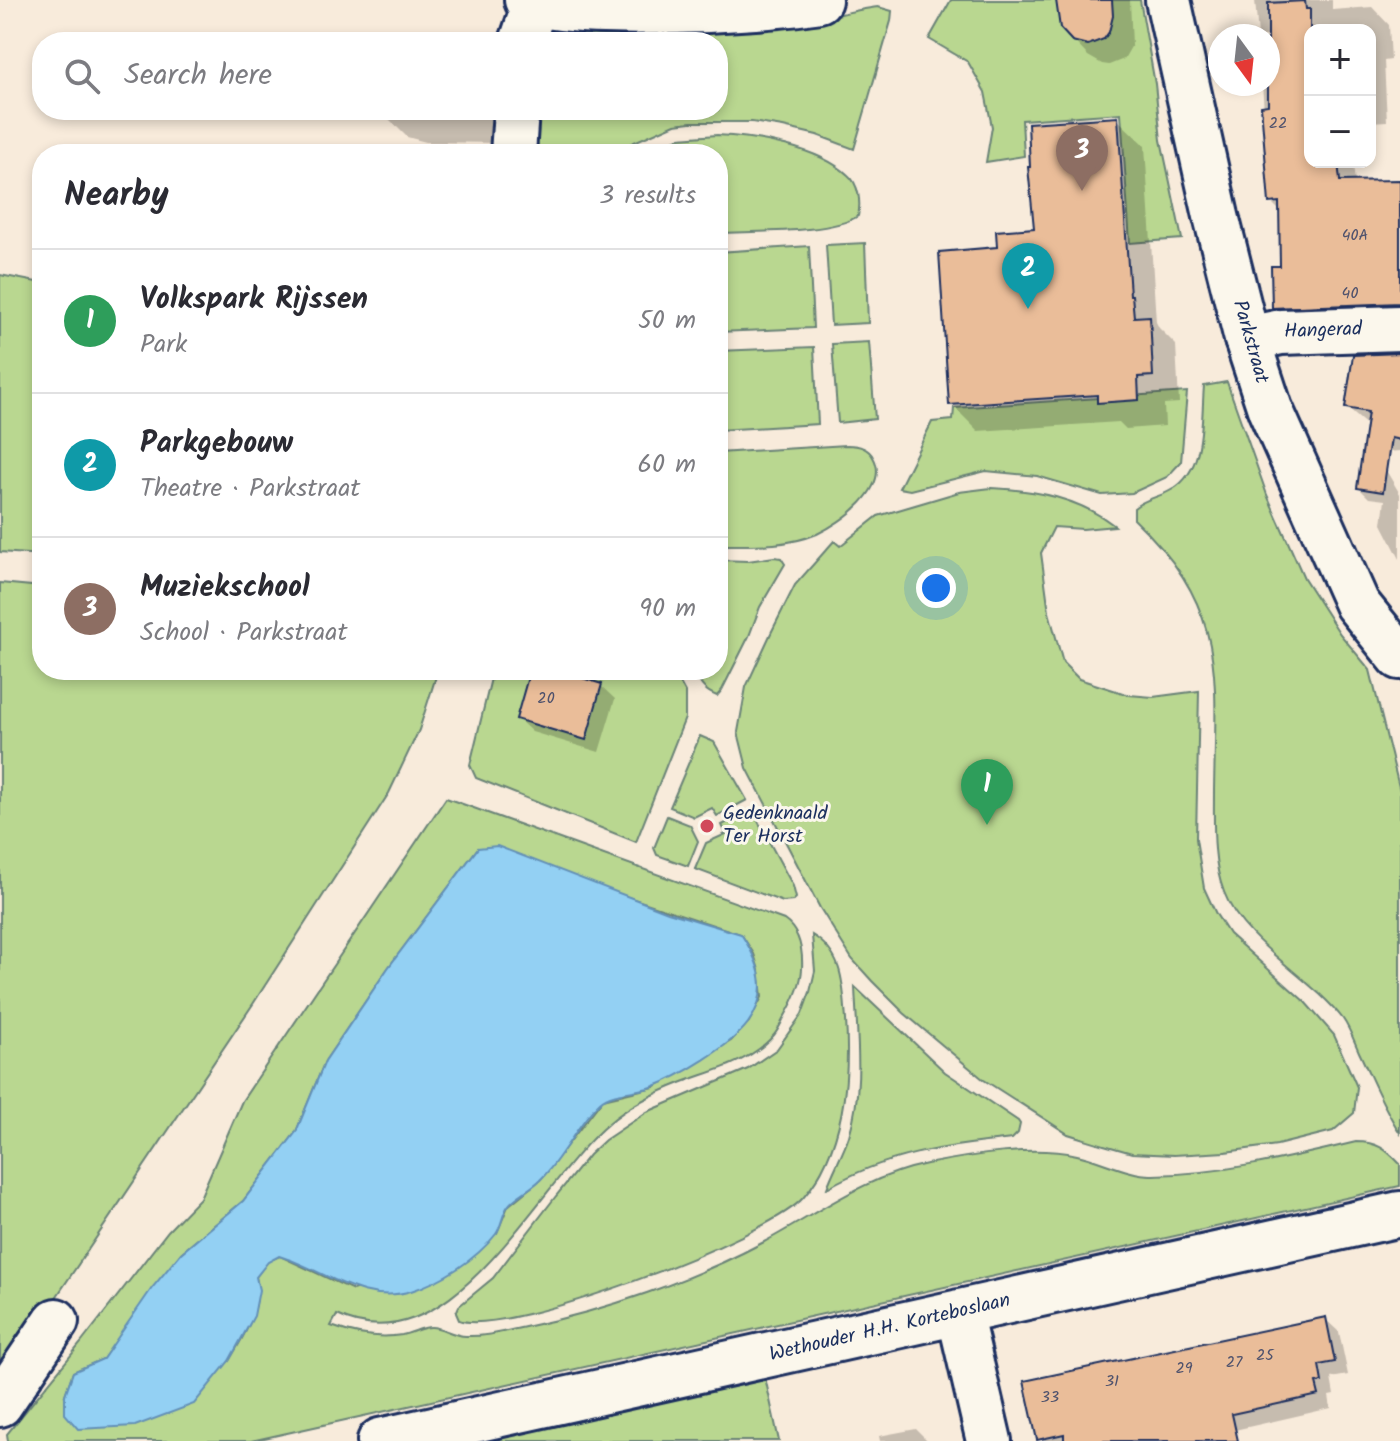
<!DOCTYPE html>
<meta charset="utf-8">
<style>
:root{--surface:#fff;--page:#f2f2f3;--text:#2b2b33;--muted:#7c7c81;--line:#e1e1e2;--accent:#d1495b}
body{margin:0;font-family:Kalam,sans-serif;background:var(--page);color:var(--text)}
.controls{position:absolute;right:24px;top:24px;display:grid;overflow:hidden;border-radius:16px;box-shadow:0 4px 12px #0003}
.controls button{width:72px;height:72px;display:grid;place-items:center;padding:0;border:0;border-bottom:2px solid var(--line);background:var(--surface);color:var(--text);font:40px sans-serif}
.compass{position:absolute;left:1208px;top:24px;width:72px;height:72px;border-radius:50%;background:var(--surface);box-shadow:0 4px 12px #0003;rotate:165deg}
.you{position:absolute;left:936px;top:588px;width:28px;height:28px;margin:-20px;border:6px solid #fff;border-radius:50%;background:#1a73e8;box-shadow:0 0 0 12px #1a73e833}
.badge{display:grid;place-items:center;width:52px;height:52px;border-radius:50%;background:var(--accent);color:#fff;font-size:26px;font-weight:700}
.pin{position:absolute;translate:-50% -66px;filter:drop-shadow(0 2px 4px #0008)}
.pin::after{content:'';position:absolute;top:42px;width:28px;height:24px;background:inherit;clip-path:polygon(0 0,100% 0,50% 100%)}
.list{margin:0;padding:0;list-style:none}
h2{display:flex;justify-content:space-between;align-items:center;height:104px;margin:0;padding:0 32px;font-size:34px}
h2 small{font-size:26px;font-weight:400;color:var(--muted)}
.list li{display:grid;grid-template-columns:52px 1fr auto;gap:24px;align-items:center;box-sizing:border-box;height:144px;padding:0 32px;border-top:2px solid var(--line)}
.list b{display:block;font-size:30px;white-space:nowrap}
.list p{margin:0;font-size:26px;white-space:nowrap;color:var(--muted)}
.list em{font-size:26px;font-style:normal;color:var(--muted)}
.icon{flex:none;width:44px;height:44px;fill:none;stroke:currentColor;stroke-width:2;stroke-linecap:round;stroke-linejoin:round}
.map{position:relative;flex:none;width:1400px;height:1441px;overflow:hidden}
.search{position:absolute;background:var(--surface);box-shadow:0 4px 12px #0003;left:32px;top:32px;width:696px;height:88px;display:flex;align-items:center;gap:20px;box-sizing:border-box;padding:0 28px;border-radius:32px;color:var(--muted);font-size:30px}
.panel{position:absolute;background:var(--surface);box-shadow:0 4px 12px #0003;left:32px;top:144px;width:696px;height:536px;border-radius:32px}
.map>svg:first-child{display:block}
</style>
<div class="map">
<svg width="1400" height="1441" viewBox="0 0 1400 1441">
<rect width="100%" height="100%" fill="#f8ebdb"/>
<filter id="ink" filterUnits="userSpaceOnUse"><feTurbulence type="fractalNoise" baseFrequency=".0125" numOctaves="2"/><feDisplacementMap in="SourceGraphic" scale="16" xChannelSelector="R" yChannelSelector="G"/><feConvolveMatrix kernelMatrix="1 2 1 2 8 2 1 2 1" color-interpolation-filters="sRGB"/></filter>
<g filter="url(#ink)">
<path fill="#b9d790" stroke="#6a8377" stroke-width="2" fill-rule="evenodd" d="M951 0H1140L1155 84 1161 140 1182 239 1130 243 1121 113 1022 120 1024 156 986 162 992 127 985 92 968 62 929 39Z
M878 7 892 11 891 21 854 149 817 135 783 127 752 122H691L675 124 607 154H530L535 110H718V42H550L559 35 572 32C645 31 721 33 794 24 822 20 850 10 878 7Z
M717 135C756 137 818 147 848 175 859 184 861 203 858 216 831 234 753 231 718 233V154H635L679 138Z
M865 243 868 323 831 325 826 245Z
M809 246 813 328 718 332V252Z
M0 275 42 283V555L0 552Z
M869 342 875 419 838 423 832 344Z
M814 347 818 424 718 430V351Z
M1227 382 1267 495 1304 578 1340 634 1370 670 1400 791V1133C1383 1107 1372 1079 1359 1052 1354 1041 1350 1029 1343 1019 1310 976 1243 943 1224 892 1212 861 1214 824 1214 790 1216 671 1227 608 1134 519V508C1145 498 1161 497 1173 489 1206 469 1201 420 1204 386Z
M1187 392 1181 462 1167 477 1132 493 1102 495 1037 476 986 471 910 490 899 488 932 422 953 420 954 408Z
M847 445C858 445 868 447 873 457 891 488 841 523 817 534 786 547 751 545 718 545V453Z
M991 488C1036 490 1079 498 1115 526L1083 529 1054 527 1041 553 1049 612 1063 663 1079 679 1129 695 1153 697 1199 691 1196 839 1204 888 1216 914 1229 934 1305 1002 1334 1035 1357 1087 1354 1113 1333 1131 1277 1145 1225 1152 1174 1155 1132 1153 1104 1145 1068 1134 984 1080 904 1013 872 981 852 959 820 908 747 768 738 732 746 687 771 633 795 585 834 541 840 546 878 516 959 492Z
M774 557 781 558 785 564 760 607 749 636 722 690 717 696C703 691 700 683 693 670H718V560L748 561Z
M0 583 42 587V670H438L419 730 389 793 253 1004 0 1381Z
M493 670H673L685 692V718L636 842 476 778 470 765Z
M700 736 714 742 747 800 717 816 712 808 694 817 670 807Z
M446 798 784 920C800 931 803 950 802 969 801 985 794 1000 786 1014 782 1021 779 1029 774 1035 751 1062 715 1070 683 1082 657 1092 631 1104 609 1123 537 1183 452 1370 337 1315L331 1326C355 1335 377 1339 402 1335 412 1333 422 1327 431 1327 442 1327 453 1336 466 1336 486 1337 506 1331 525 1327 604 1311 693 1280 764 1242 818 1213 866 1176 927 1164 972 1155 1033 1145 1077 1155 1100 1160 1131 1176 1153 1175 1222 1174 1289 1158 1356 1142 1377 1142 1386 1149 1400 1164V1186L251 1441H8L7 1434 81 1343 168 1231 200 1198 242 1101ZM478 848 741 934 754 954 759 970 762 997 749 1022 731 1041 654 1087 603 1099 541 1179 508 1206 497 1233 353 1290 280 1256 268 1261 256 1277C263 1308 244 1335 229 1361L65 1395 73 1372 103 1359 181 1253 243 1201 296 1132 325 1061 388 968Z
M752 810 793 886 796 898 793 901 783 902 695 869 706 843 726 834 722 825Z
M667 816 690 825 698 841 688 866 657 855 654 848Z
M812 935C844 954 843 986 846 1020 850 1079 844 1151 803 1198 769 1237 506 1338 459 1320L456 1313 459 1306 493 1278 556 1196 589 1155 605 1140 647 1112 748 1069 777 1049 802 1014 810 992 815 971Z
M855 987 945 1072 1018 1121 1020 1124 1018 1133 1012 1139C945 1146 886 1154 827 1188 833 1171 843 1154 849 1136 864 1088 857 1037 855 987Z
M763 1368 779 1441H434Z"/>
<path fill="#93d0f3" stroke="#6390b7" stroke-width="2" d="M497 846 668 912 741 934C760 963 771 992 748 1023 731 1046 679 1077 652 1087 638 1092 612 1091 600 1102 577 1124 564 1156 541 1179 532 1189 516 1195 508 1206 502 1214 502 1226 496 1234 476 1260 442 1281 411 1291 363 1306 323 1269 279 1256L268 1262 256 1277 259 1290 254 1316 229 1361 194 1404 135 1426 78 1429 65 1414V1395L73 1372 103 1359 152 1288 181 1253 243 1201 296 1132 325 1061 388 968 478 848Z"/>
<path fill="#0003" d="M1059 0H1130L1132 45 1124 59 1109 65 1102 64 1088 56 1067 34Z
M1255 0H1332V10L1372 7 1389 25 1391 60 1384 61 1387 121 1370 122V30H1310V162H1353L1355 183H1400V320L1292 325 1274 307 1282 268 1281 212 1271 202 1262 84H1268V36H1258Z
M389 110H505L504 143 426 142 407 137 388 118Z
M1117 119 1145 146 1156 322 1159 328 1176 345 1179 403 1164 404 1165 426 1126 429 1119 422 978 431 951 404 999 249 1036 230Z
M1400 355V451L1384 452 1368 426 1347 408Z
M1374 450 1400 494V559L1382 524 1385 500 1369 498 1359 488Z
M532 670H549L601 686 615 699 599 752 532 732 518 719Z
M1325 1319 1339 1332 1348 1375 1331 1378 1334 1395 1329 1396 1331 1408 1186 1441H1046L1038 1432Z
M916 1429 928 1441H880L879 1436Z"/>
<path fill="#eabd99" stroke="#1b2f5e" stroke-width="2" d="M1056 0H1112L1113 16 1109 32 1104 39 1088 45 1072 41 1060 28Z
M1305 1 1306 9H1310V162H1338L1340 181 1400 180V303L1272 308 1271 266H1280L1279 202 1269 203 1261 106 1268 105V3Z
M1118 117 1130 295H1132L1134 317 1150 316 1153 376 1138 377 1139 400 1097 403V395L949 405 939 252 997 247 996 231 1034 228 1028 167H1030L1028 123Z
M1400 353V440L1391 438 1383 492 1357 488 1368 412 1345 408 1353 355Z
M530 670H556L602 684 586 740 516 719Z
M1326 1317 1335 1362 1319 1365 1322 1382 1316 1383 1319 1395 1232 1414 1238 1441H1064V1434L1037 1440 1024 1381Z"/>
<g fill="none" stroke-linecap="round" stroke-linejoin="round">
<defs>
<path id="minor" d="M527 0C566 21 770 9 819 0
M522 42 535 4
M513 154 516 110
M1247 339 1281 332 1400 328
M959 1312 989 1441
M0 1404 56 1321
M380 1441 1400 1214"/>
<path id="major" d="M1168 0 1216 216 1247 339 1270 409 1357 604 1400 657"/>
</defs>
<use href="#minor" stroke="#1b2f5e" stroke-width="50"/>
<use href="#major" stroke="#1b2f5e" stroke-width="50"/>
<use href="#minor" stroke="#fbf7ec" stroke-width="44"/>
<use href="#major" stroke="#fbf7ec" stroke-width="44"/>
</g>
</g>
<circle fill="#d1495b" stroke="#fbf7ec" stroke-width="3" cx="707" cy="826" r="8"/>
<g text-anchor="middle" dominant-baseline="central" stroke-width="6" stroke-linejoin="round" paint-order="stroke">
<g font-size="16" fill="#4f526d">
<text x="1278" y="123">22</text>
<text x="1355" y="235">40A</text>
<text x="1350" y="293">40</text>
<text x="546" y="698">20</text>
<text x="1265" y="1355">25</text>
<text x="1234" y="1362">27</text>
<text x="1184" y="1368">29</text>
<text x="1112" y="1381">31</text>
<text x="1050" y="1397">33</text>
</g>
<g font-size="20" fill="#1b2f5e" stroke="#fbf7ec">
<text transform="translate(1323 331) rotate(-2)">Hangerad</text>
<text transform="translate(1250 342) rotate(74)">Parkstraat</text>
<text transform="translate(890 1328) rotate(-13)">Wethouder H.H. Korteboslaan</text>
</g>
<g font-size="20" fill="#1b2f5e" stroke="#fbf7ec" text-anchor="start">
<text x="723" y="814">Gedenknaald<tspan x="723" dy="23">Ter Horst</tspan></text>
</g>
</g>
</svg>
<div class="controls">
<button>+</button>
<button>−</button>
</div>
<svg class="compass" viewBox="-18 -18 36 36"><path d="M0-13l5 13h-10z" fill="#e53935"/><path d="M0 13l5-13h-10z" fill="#7c7c81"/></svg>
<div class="you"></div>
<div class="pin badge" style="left:987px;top:825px;background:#2e9e5b">1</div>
<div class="pin badge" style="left:1028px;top:309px;background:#0f9aa8">2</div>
<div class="pin badge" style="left:1082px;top:191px;background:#8d6e63">3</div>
<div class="search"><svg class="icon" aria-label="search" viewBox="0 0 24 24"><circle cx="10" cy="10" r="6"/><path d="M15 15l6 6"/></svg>Search here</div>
<section class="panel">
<h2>Nearby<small>3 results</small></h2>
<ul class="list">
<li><span class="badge" style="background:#2e9e5b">1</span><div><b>Volkspark Rijssen</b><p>Park</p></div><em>50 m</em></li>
<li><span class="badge" style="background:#0f9aa8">2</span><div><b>Parkgebouw</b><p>Theatre · Parkstraat</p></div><em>60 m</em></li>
<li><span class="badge" style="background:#8d6e63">3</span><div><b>Muziekschool</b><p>School · Parkstraat</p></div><em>90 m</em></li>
</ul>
</section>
</div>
